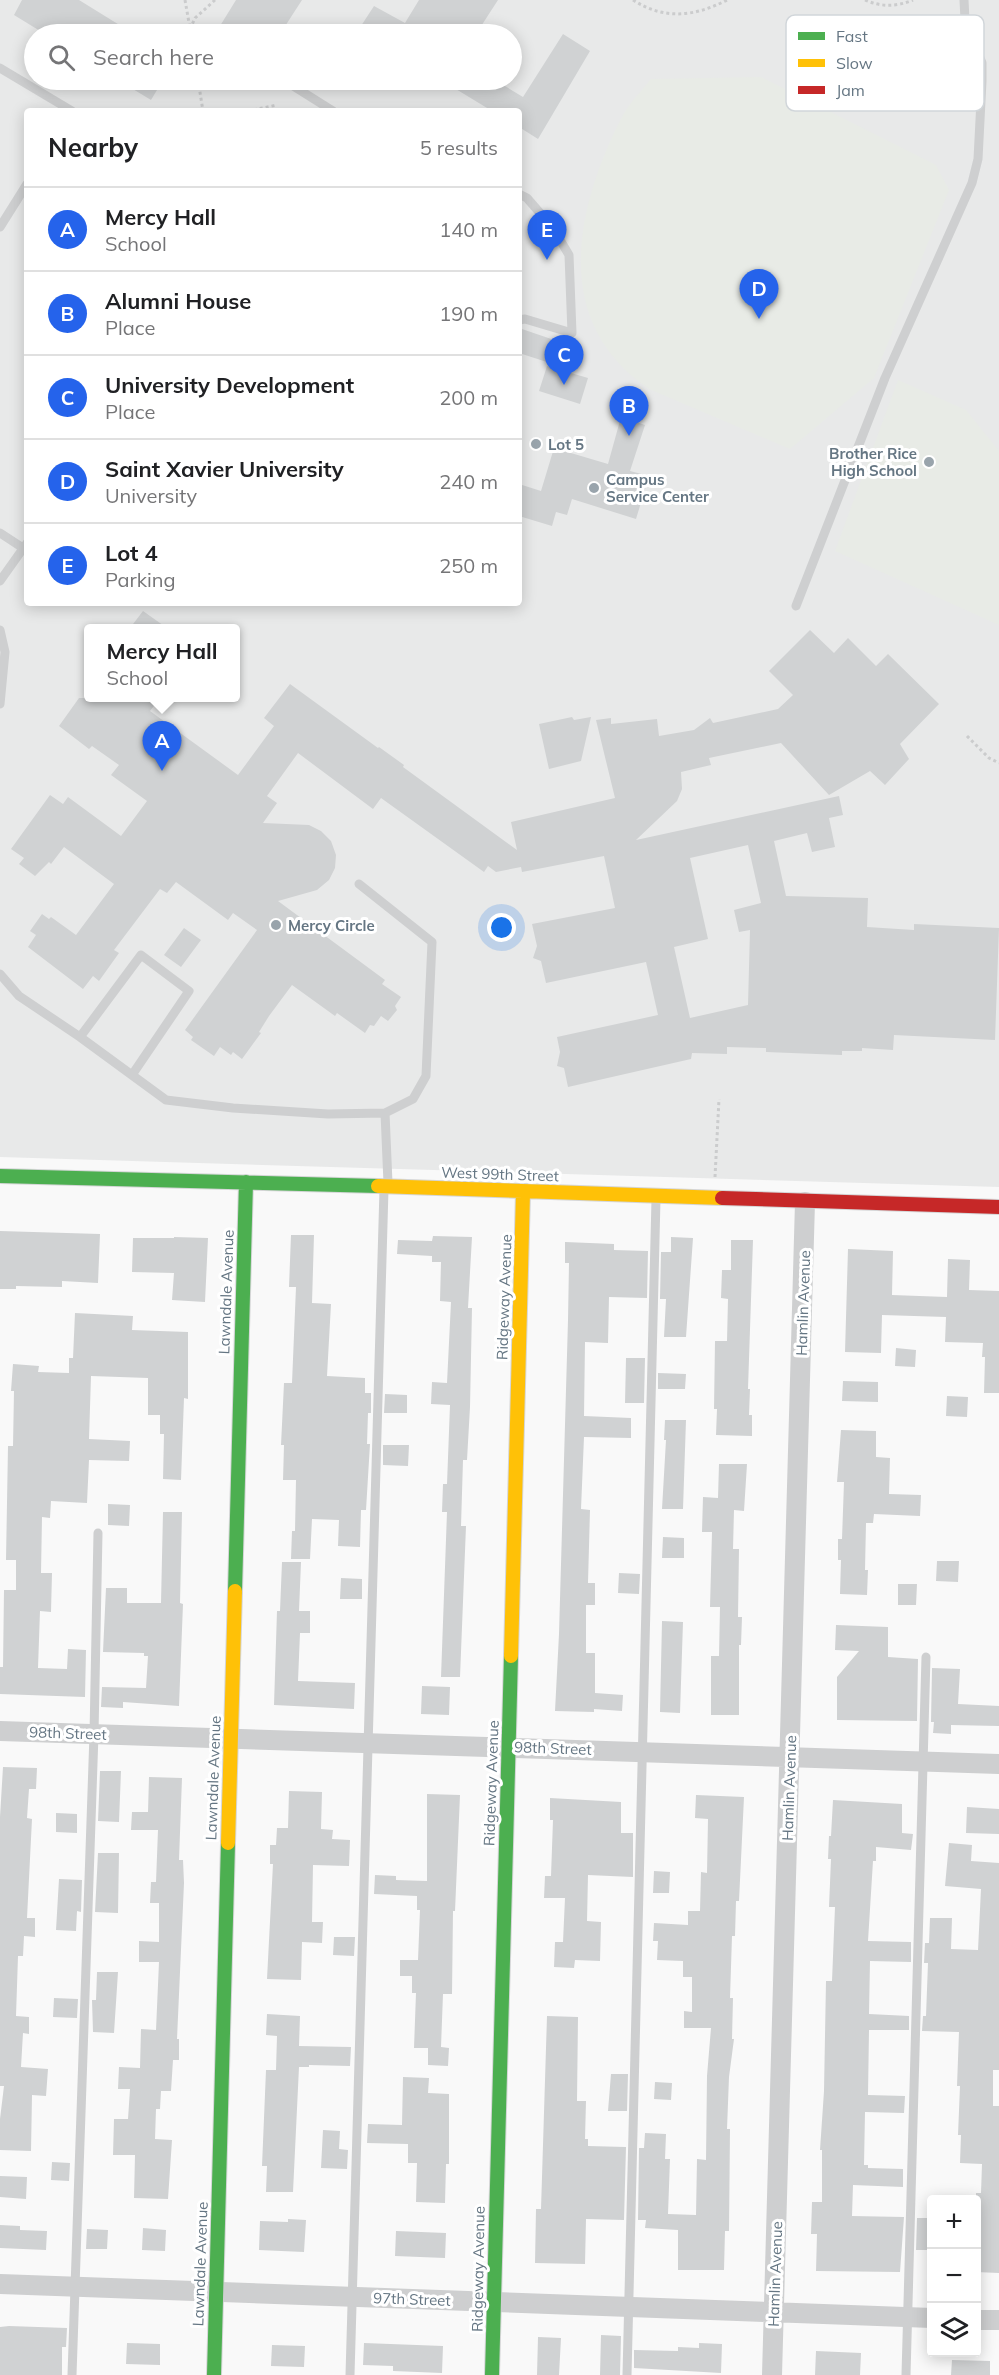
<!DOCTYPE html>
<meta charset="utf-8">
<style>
:root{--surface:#fff;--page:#f6f6f6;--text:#202124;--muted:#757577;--line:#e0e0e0;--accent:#2563eb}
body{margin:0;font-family:Mulish,sans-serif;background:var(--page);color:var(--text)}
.controls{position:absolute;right:18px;bottom:18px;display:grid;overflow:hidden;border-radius:6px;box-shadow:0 3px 15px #0003}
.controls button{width:54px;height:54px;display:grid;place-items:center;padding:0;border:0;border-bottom:2px solid var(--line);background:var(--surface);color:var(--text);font:30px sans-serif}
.you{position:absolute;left:502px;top:928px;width:21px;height:21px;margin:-15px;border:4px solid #fff;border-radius:50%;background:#1a73e8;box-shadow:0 0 0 9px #1a73e833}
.badge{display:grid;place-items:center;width:39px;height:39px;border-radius:50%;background:var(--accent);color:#fff;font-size:20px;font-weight:700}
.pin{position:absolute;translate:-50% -50px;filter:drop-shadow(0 2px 3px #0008)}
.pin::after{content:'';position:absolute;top:32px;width:21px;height:18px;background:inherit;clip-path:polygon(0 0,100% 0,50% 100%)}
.popup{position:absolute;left:84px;top:624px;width:156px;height:78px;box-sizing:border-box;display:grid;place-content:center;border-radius:6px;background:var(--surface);filter:drop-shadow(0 2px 4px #0005);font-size:20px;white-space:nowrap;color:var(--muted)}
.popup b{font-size:22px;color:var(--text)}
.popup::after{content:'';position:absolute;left:50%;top:100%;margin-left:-12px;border:12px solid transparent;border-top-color:var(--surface)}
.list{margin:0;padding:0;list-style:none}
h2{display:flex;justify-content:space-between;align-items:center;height:78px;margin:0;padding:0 24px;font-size:26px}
h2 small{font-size:20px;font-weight:400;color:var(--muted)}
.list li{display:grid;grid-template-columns:39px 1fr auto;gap:18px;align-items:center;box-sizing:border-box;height:84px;padding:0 24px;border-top:2px solid var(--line)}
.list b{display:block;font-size:22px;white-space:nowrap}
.list p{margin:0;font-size:20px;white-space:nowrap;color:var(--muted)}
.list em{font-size:20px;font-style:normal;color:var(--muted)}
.icon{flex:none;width:33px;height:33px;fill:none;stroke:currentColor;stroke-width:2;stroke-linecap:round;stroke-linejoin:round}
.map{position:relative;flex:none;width:999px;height:2375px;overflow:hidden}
.search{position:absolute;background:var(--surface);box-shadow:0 3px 15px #0003;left:24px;top:24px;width:498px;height:66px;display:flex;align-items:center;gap:15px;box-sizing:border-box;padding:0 21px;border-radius:33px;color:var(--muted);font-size:22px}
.panel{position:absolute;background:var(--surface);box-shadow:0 3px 15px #0003;left:24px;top:108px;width:498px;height:498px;border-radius:6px}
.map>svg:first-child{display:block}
</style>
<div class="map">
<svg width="999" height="2375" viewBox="0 0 999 2375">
<rect width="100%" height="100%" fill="#f9f9f9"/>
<path fill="#e8e9e9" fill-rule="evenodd" d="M0 0H999V1187L0 1157ZM34 34H512V80H34ZM27 111H519V603H27ZM88 628H236V698H88Z"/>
<path fill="#e8ebe6" d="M761 77 936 165 949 190 874 378 790 449 649 389C570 335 569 252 599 169 607 148 616 126 628 107 635 97 644 88 651 79Z
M898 380 966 410 999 451V625L835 551Z"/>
<path fill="#d0d2d3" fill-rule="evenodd" d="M22 0H79L134 34H45L14 15Z
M236 0H302L280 34H215Z
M419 0H498L476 34H368L359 29 374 6 405 23Z
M563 34 590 51 538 139 519 127V111H492L441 80H495L523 97Z
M118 80H163L151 100Z
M519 328 560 342 553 364 519 353Z
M547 366 588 378 580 404 539 391Z
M621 417 645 425 630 471 649 476 636 519 572 499 567 515 556 512 552 526 519 516V484L541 491 554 448 608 464Z
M143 611 167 628H130Z
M810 630 834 653 848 638 876 666 888 654 939 704 900 744 909 759 885 785 870 771 829 795 781 743 709 758 711 765 681 772 682 789 677 801 636 840 839 796 843 815 829 818 835 847 812 852 807 833 774 841 786 896 868 898 867 927 914 930V924L999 928 995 1040 894 1035 893 1050 862 1048V1051H842V1055L766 1052V1048L727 1047V1054L692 1053 691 1059 568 1087 564 1068 557 1066 560 1052 557 1037 658 1015 646 962 546 983 541 961 533 958 537 946 532 924 615 908 604 856 522 872 521 867 496 872 488 866 484 872 381 798 373 809 298 753 267 796 277 803 263 823 309 825 321 831 331 841 336 855 335 868 329 880 317 890 278 901 385 980 382 984 401 997 395 1006 397 1010 388 1021 381 1016 374 1026 370 1025 365 1033 337 1013 335 1016 292 985 269 1016 259 1032 261 1033 242 1059 233 1052 231 1055 220 1047 214 1056 191 1040 193 1037 185 1030 257 930 233 913 228 920 176 882 167 893 160 889 114 950 119 953 99 981 93 976 83 989 28 947 36 935 30 931 42 914 49 919 51 917 76 935 114 884 64 847 51 864 49 862 35 876 19 864 24 858 11 849 50 795 63 804 68 797 121 836 147 801 111 775 119 765 92 746 89 749 59 726 79 698H160L150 711 238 775 274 726 264 718 290 684 378 748 379 747 404 765 403 767 517 850 511 822 615 798 596 720 611 718V724L657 719 659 736 694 730 710 718 713 723 778 709 793 695 769 671ZM748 845 761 903 734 910 739 932 750 930 748 1005 690 1018 674 947 708 939 690 858Z
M572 717 574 720 591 717 581 761 549 769 539 724Z
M184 928 201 940 181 967 164 955Z
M0 1231 100 1234 98 1283 62 1281V1287L16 1286V1289H0Z
M291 1235H314L312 1303 331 1304 327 1376 365 1378V1393H371V1413H368L367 1444H370L366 1510H361L360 1547 338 1546 339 1520 312 1519 310 1559H291L292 1531H295L296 1480H283L284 1445H281L284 1383H292L296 1287H289Z
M433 1236 472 1237 468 1308H472L470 1407 467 1460H463L461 1526H466L460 1677H441L447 1512H442L443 1484H447L450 1405 431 1404 432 1382 447 1383 451 1302 440 1301 441 1262H432V1256L397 1254 398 1240 432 1241Z
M174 1237 208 1238 205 1302 172 1300 174 1273 132 1272 133 1238H174Z
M671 1237 693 1238 686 1337H664L666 1299H660L661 1252H671Z
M731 1240H753L748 1389H750L749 1415H752V1436L716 1435 717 1409H714L715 1341H727L728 1299 721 1298 722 1270H731Z
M565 1242 614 1244V1250L648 1251 647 1298 609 1297 608 1343 585 1342 584 1416 631 1418V1438L584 1437 581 1509 590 1510 588 1583H595V1605H586V1653H595V1693L623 1695 622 1711 594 1709V1712L555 1711 559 1634 568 1320 569 1263H565Z
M848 1249 893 1251 892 1295 947 1297 948 1259 970 1260 969 1290 999 1291V1393H984L985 1357H982L983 1343 945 1342 946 1317 882 1315 881 1353 845 1352Z
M75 1313 133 1316 132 1330 188 1332V1399L184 1398 181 1480 163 1479 164 1434H160V1415H148V1378L91 1376 89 1439 130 1441 129 1461 89 1460 87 1503 51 1501 50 1518 42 1517 41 1573H52L51 1612 40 1611 38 1668 67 1669 68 1649 86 1650 85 1697 0 1694V1667H3L4 1590H16V1560H6L8 1446H13L14 1391H11L13 1364 39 1366 38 1372 69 1373V1358H73Z
M896 1348 916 1350 915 1367 895 1366Z
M626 1358H645L644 1403H625Z
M658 1373 686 1374 685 1389H658Z
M843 1381 878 1382V1402L842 1401Z
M385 1394 407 1395V1413H384Z
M947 1396 968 1397 967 1417 946 1416Z
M665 1420H686L683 1509H662L666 1440H664Z
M841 1430 876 1431V1457L890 1458 889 1494 921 1495 920 1516 874 1514 873 1523H866L865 1570H868L867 1595 840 1594 841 1560H838V1539H842L844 1482H837Z
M383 1445H409L408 1466 383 1465Z
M719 1464H747L744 1511 734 1510 733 1549H739L738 1617H742L741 1645H739V1715H711V1656H719L720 1607H710L712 1532H702L703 1497 718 1498Z
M108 1504 130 1505 129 1526 108 1525Z
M163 1512H182L180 1603 183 1604 179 1706 123 1702V1708L101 1707 102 1687 146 1688 148 1656H144V1653L103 1652 106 1588H127V1603H161Z
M663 1537 684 1538V1558H662Z
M937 1561H959L958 1582 936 1581Z
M282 1562H301L299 1611H310V1633H300L298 1681 355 1683 354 1709 274 1705 277 1611H280Z
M619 1573 640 1574 639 1594 618 1593Z
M341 1578 362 1579V1599H340Z
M898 1584H917L916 1605H898Z
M662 1621 683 1622 680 1713 660 1712Z
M836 1625 888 1627V1657L918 1659 917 1721 837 1720V1677L859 1651 835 1650Z
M932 1668 960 1669 958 1704 999 1706V1726L951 1725V1734L933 1733 934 1722H931Z
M422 1686 450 1687 449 1715 421 1714Z
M3 1767 37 1768 36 1789H29L27 1818 32 1819 27 1918H35V1937L24 1936 23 1956H18L16 2016 29 2017V2034L23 2033 21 2067 48 2069 46 2096 32 2095 31 2151 0 2150V2119L4 2086H0V1817Z
M100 1771H121L119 1822 98 1821Z
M149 1777 182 1778 179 1860H183L184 1883 177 2039H179V2060H173L171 2091H161L160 2109H156L155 2139 172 2140 168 2199 134 2198 135 2155H113L114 2119H128L130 2089H118L119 2067 140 2068 141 2029 156 2030 159 1962H139V1941L159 1942V1903H150L151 1882H156L158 1830H131L132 1812H148Z
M289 1791 322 1792 321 1829 333 1830 332 1839 350 1840 349 1866 313 1865 312 1922H323L322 1943 302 1942 301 1980 267 1979 273 1864H270V1845H276L277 1828H288Z
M427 1794 460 1795 455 1911H453L452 1994H443L441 2047 449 2048 448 2066 428 2065V2048H414L416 1993H412V1976H400V1960H418L420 1910H417V1896L374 1894 375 1875 396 1876V1880L427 1881Z
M696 1795 744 1797 739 1901H736L735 1936H732L730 1998H733L732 2039H734L729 2077 727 2129H730L729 2231H725L724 2270H678V2230L645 2228 646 2220H638L639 2148H644L645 2133 666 2134 665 2159H670L668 2214 696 2215 697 2159 706 2160 707 2076 711 2028H684V2011L692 2012V1977H683V1961L657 1960 658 1941H653L654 1923 688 1925V1911H700L701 1872 707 1873 708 1819 695 1818Z
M550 1798 621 1802V1833H633V1877L588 1875 587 1921 601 1922 600 1961 575 1960 574 1968 554 1967 555 1942H563L565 1898H544L545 1876H551L553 1820H550Z
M833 1800 902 1804V1833L913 1834 911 1850 876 1847V1861H873L868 1941 911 1942V1962L870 1961 869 2014 909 2016V2030H869L868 2095 905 2096 904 2113 865 2112 864 2165H868V2168L903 2169V2187L853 2185 852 2216 904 2217 900 2272 816 2271 817 2234H811L812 2202H822V2150H820L824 2091 826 1981H832L835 1907H829L831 1859H828L829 1836H831Z
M967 1807 999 1809V1834L966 1833Z
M56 1813 77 1814V1833L56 1832Z
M949 1843 972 1845 971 1861 999 1863V2070H993V2106H999V2273L976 2272V2193H981L982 2164 960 2163 961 2135H958L960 2086H957L959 2032 922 2031 923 2016H926L928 1963H924L925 1943H929L930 1918H952L951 1949 978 1950 981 1889 945 1886Z
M98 1853H119L118 1913 95 1912Z
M654 1871 670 1872 669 1893H653Z
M59 1879 82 1880 81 1912 77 1911 76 1931 56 1930Z
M334 1937H355L354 1956 333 1955Z
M97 1972H118L114 2033 93 2032 92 2000H96Z
M54 1998 78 1999 77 2018 53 2017Z
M267 2014 300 2016 299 2046 351 2047 350 2066 309 2065V2067H299L293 2192H266L267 2166H262L266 2070H276L277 2036 266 2035Z
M547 2016 578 2017 577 2101H586L585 2139H588V2146L626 2147 624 2220 586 2219 585 2264 535 2263 536 2209H541Z
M611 2074H628L627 2111H608Z
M403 2077 429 2078 428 2093 449 2094V2164H446L445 2203 416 2202 417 2163H408V2144L367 2143 368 2124 402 2125Z
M655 2082 672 2083 671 2100 654 2099Z
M323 2130 340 2131 339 2149 348 2150 347 2169 321 2168Z
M52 2162 70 2163 69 2181 51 2180Z
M0 2176 27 2177 26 2199 0 2197Z
M917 2218H932V2250H916Z
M288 2219 306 2220 304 2252 259 2250 260 2221 288 2222Z
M0 2225 20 2226V2230L47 2231 46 2250 0 2248Z
M143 2228 166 2230 165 2251 142 2250Z
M87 2229 108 2230 107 2249H86Z
M396 2231 446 2233 445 2258 395 2256Z
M9 2326 67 2328 66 2347H62V2375H0V2327Z
M601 2335 621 2336 620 2375H600Z
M538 2337 561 2338 559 2375H537Z
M127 2343 160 2344V2365L126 2364Z
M364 2343 443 2346 442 2373 393 2371V2366L363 2365Z
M699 2343 722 2344 721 2373 634 2368V2350L678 2351V2347L699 2348Z
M272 2345 305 2346 304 2367 271 2366Z
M816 2351 861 2353 860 2375H815Z
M952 2360 990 2361V2375H951Z"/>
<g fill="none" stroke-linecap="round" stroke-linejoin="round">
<defs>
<path id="fast" d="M0 1176 378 1186
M235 1591 246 1182
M214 2375 228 1843
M492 2375 511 1656"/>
<path id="slow" d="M378 1186 722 1198
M511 1656 523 1192
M228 1843 235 1591"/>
<path id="jam" d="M722 1198 999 1207"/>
</defs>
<use href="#fast" stroke="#d5d6d7" stroke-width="16"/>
<use href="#slow" stroke="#d5d6d7" stroke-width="16"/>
<use href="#jam" stroke="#d5d6d7" stroke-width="16"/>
<path stroke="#cbcccd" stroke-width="3" stroke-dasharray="3 3" stroke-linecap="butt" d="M185 0 191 34
M633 0C664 20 694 17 727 0
M865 0C881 7 896 7 913 0
M190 29 195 18 215 0
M198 80 203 111
M248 111 277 105
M967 736 989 758 999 763
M715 1177 719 1099"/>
<path stroke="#cecfd0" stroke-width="9" d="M0 68 72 111
M290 84 333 111
M519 194 527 198 553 228 569 255 572 333 525 319 519 320
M0 227 27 184
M0 533 23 548
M0 581 27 543
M796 606 885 378 972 183 978 159 982 81V63L965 20 964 0
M0 630 5 652 0 704
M359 884 432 942 426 1076 413 1099 385 1113
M0 974 19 996 80 1037 166 1100 233 1108 328 1114 385 1113 388 1183
M80 1037 141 955 189 991 132 1075
M72 2375 94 1734 98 1533
M350 2375 384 1189
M627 2375 656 1199
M906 2375 926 1657"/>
<path stroke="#cecfd0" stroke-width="20" d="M0 1731 999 1764
M0 2284 932 2318
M976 2320H999
M772 2375 805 1202"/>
<use href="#fast" stroke="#4caf50" stroke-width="14"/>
<use href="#slow" stroke="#ffc107" stroke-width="14"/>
<use href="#jam" stroke="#c62828" stroke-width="14"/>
</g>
<g fill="#99a4ac" stroke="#fff" stroke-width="2">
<circle cx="536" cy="444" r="6"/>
<circle cx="929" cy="462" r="6"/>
<circle cx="594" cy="488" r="6"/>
<circle cx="276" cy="925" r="6"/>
</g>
<g text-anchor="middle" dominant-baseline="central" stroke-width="6" stroke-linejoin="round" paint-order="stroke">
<g font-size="15" font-weight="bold" fill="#657683" stroke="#fff" text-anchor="start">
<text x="548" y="444">Lot 5</text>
<text x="917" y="453" text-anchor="end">Brother Rice<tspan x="917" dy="17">High School</tspan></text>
<text x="606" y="479">Campus<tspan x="606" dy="17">Service Center</tspan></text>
<text x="288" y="925">Mercy Circle</text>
</g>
<g font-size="15" fill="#657683" stroke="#fff">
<text transform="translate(500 1174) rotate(2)">West 99th Street</text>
<text transform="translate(226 1292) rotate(-88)">Lawndale Avenue</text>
<text transform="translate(504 1297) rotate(-88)">Ridgeway Avenue</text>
<text transform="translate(803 1303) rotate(-88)">Hamlin Avenue</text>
<text transform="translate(68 1733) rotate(2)">98th Street</text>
<text transform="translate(553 1748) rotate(2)">98th Street</text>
<text transform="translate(213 1778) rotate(-88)">Lawndale Avenue</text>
<text transform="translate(491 1783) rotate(-88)">Ridgeway Avenue</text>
<text transform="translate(789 1788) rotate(-88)">Hamlin Avenue</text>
<text transform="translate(200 2264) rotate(-88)">Lawndale Avenue</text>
<text transform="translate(478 2269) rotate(-89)">Ridgeway Avenue</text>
<text transform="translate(775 2274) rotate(-88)">Hamlin Avenue</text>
<text transform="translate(412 2299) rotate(2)">97th Street</text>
</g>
</g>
<rect x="786" y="15" width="198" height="96" rx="9" fill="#fff" stroke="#d1d6da" stroke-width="1.5"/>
<rect x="798" y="32" width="27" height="8" fill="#4caf50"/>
<rect x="798" y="59" width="27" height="8" fill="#ffc107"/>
<rect x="798" y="86" width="27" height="8" fill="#c62828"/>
<g font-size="16" fill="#657683">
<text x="836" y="42">Fast</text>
<text x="836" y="69">Slow</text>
<text x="836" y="96">Jam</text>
</g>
</svg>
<div class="controls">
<button>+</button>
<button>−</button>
<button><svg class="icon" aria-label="layers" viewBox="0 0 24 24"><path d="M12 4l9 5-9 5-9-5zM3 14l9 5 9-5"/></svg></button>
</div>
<div class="you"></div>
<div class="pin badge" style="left:162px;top:771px">A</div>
<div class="popup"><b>Mercy Hall</b>School</div>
<div class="pin badge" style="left:629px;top:436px">B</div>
<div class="pin badge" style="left:564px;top:385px">C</div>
<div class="pin badge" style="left:759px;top:319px">D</div>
<div class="pin badge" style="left:547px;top:260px">E</div>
<div class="search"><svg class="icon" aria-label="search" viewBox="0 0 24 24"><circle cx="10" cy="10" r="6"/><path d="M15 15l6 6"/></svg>Search here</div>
<section class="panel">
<h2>Nearby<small>5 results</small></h2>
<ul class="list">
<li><span class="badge">A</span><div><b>Mercy Hall</b><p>School</p></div><em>140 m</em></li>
<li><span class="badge">B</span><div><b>Alumni House</b><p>Place</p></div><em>190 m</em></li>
<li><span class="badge">C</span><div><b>University Development</b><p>Place</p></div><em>200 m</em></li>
<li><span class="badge">D</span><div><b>Saint Xavier University</b><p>University</p></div><em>240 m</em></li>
<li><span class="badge">E</span><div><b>Lot 4</b><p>Parking</p></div><em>250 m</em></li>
</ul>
</section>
</div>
